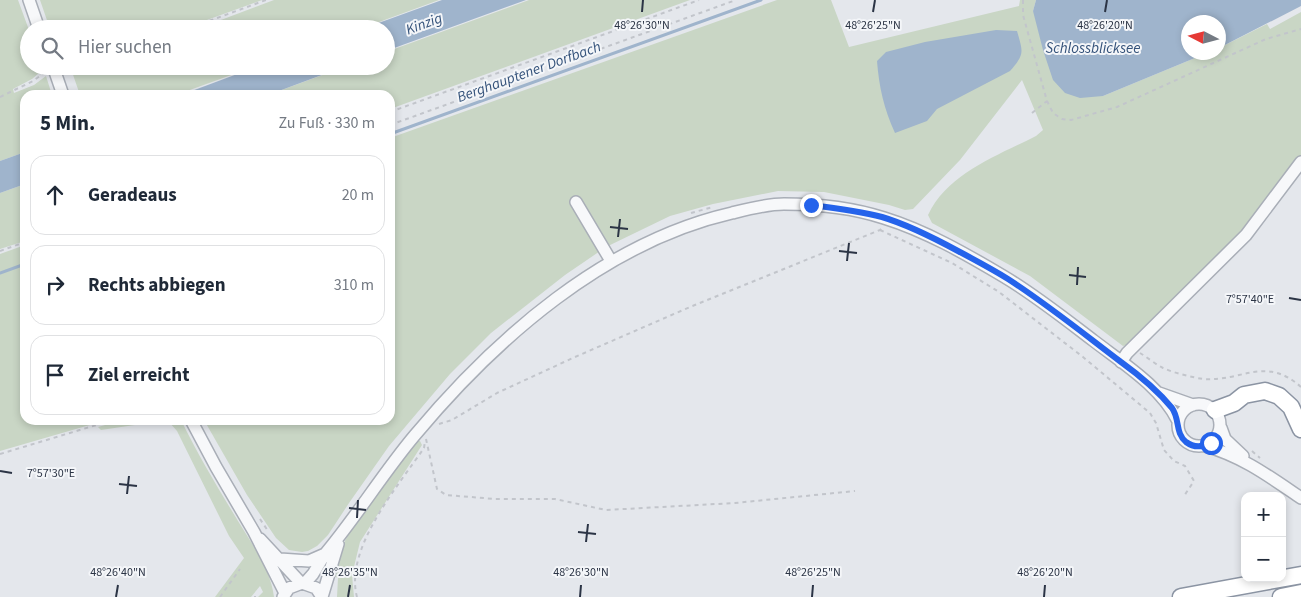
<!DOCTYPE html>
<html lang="de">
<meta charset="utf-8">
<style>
:root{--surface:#fff;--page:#f2f2f3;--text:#1f2937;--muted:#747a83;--line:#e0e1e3}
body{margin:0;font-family:"Source Sans 3",sans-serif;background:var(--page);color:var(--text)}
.controls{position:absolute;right:15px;bottom:15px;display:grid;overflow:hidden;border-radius:10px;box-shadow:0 2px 8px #0003}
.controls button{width:45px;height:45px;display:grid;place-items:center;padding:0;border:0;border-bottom:1px solid var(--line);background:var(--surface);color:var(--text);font:25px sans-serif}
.compass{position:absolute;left:1181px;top:15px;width:45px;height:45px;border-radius:50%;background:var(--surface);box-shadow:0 2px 8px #0003;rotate:276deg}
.stop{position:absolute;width:15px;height:15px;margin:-11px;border:4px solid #2563eb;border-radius:50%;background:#fff}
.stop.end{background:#2563eb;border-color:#fff;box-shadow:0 1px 5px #0008}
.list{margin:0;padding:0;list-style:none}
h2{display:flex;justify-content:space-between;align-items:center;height:65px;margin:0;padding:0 20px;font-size:21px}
h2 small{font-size:16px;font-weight:400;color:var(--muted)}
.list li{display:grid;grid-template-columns:32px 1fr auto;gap:15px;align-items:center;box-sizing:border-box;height:80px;margin:0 10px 10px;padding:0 10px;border:1px solid var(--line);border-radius:15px}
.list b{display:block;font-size:19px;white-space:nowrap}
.list em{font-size:16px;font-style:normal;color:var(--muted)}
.icon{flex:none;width:28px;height:28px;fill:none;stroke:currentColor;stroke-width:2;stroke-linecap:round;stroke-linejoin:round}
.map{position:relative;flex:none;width:1301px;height:597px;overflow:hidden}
.search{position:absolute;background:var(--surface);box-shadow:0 2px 8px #0003;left:20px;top:20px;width:375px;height:55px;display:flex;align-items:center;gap:12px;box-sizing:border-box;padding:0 18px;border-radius:28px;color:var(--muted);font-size:19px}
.panel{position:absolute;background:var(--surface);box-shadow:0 2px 8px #0003;left:20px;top:90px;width:375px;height:335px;border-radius:15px}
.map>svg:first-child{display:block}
</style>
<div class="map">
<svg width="1301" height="597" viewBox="0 0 1301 597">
<rect width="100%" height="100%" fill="#e4e7ec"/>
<path fill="#c9d6c5" d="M0 0H18L29 30V66H39V73L32 79 13 89 14 93 34 85 46 76 52 95H25V152L0 161Z
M40 0H262L182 29H50Z
M274 0H439L360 29H197Z
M529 0H690L390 109V95H268L347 66H386V52Z
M777 0H831L849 47 1019 6 1020 0H1036L1033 11 1103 96 1207 53 1218 52 1219 48 1267 24 1270 29 1301 12V156L1270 193 1240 236 1134 343 1123 346 1030 276 932 223 928 215C948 173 997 156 1036 136L1043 130 1022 80 960 160 913 209 905 210 889 205 824 192 778 191 713 204 670 216 606 247 565 275 491 333 450 374 389 446 349 503 328 535 317 546 308 551 302 552 289 550 276 538 247 495 204 420H390V138Z
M70 66 79 68 95 66H256L176 95H80Z
M25 184V241L0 249V193Z
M25 245V420H107L0 451V254Z
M123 420H181C198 455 218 488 238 521 252 544 271 570 274 597H258L263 592 260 586 251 597H215L244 558 229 536 177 431 169 422H155L101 430 98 427Z
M416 441H420L422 445 360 542 352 575 354 597H337L338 578 331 575 342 546 351 530Z"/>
<path fill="#9fb4cc" d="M442 0H526L386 51V29H362Z
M1036 0H1301V6L1219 48 1218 22H1188V52L1207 53 1103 96 1080 98 1065 93 1053 80 1043 50 1033 11Z
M996 30 1017 31C1023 52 1025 54 1010 71L937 109 927 121 895 133C884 109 879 87 877 61L886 52 925 42Z
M259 66H346L268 95H181Z
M25 152V184L0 193V161Z"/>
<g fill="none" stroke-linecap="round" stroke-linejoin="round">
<path stroke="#9fb4cc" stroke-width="3" d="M390 134 761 0
M0 273 25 264"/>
<defs>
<path id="minor" d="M29 0 39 29
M53 66 63 95
M576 202 611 261
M1121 362 1127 353 1246 235 1301 162
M1159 393 1193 405
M1178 425a21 21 0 1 1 42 0a21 21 0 1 1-42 0Z
M191 420 216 467 254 532 285 593
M1221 428 1225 439 1243 456
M1205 446C1242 456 1270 477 1301 498
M260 539 300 582 299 583
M280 559 309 561 325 554C357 516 383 473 415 435 496 338 605 242 732 213 748 209 767 204 784 204 816 204 853 208 884 218 926 231 966 254 1003 276 1035 295 1065 319 1094 341 1124 364 1161 387 1178 421
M305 583 313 574 325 554
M283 597 289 588 302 583 316 588 322 597
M322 597 338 544"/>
<path id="highway" d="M1215 410 1234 403 1244 395 1265 391 1279 396 1291 407 1301 429
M1181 597 1301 575
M1281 597 1301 593"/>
</defs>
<use href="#minor" stroke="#a9aeb7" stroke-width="14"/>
<use href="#highway" stroke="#8b94a3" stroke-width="19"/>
<path stroke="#c2c5cb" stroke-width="2" stroke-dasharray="4 4" stroke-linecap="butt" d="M1023 0V15L1047 101 1053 113 1062 119 1071 120 1117 107 1266 39 1301 29
M187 29 266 0
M0 97 33 81 44 73
M390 112 699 0
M1032 113 1047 101
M390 125 736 0
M691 213 713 207
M880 230 952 263 999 292 1083 357 1150 413 1156 423 1164 450 1174 461 1185 466 1194 481 1184 496
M0 251 25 242
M1140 353C1147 357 1155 364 1163 368 1174 373 1191 377 1203 379 1242 382 1265 355 1301 387
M439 424 452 420 497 393 575 357 690 307 880 230 882 228
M426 439 437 489 446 495 495 499H555L606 510 735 503 855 491
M1252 451 1260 458
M0 454 113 420
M260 519 268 531
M220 597 240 569
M255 597V596
M357 597C344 549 398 486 424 448L425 441"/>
<use href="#minor" stroke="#f7f8fa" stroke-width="11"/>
<use href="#highway" stroke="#fff" stroke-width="16"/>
</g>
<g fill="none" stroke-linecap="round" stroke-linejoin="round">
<path stroke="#2563eb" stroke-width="6" d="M811 205C835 208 859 211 882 217 909 225 934 238 958 251 975 260 992 269 1008 279 1047 304 1084 334 1121 362 1139 375 1158 391 1172 408 1180 419 1175 433 1186 442 1194 448 1203 447 1211 443"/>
</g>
<path fill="none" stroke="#2b3445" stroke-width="2" d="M642 12 643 0M873 12 875 0M1105 12 1107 0M610 227 628 229M618 237 620 219M839 251 857 253M847 261 849 243M1069 275 1086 277M1077 285 1078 267M1289 298 1301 300M0 471 12 473M119 484 137 486M127 494 129 476M349 508 366 510M357 518 358 500M578 532 596 534M586 542 588 524M116 597 118 585M348 597 350 585M580 597 581 585M812 597 813 585M1044 597 1045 585"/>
<g text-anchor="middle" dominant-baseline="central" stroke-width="4" stroke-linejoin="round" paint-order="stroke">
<g font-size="15" font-style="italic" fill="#34527a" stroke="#f4f6f9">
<text transform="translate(424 24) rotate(-20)">Kinzig</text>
<text x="1093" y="48">Schlossblicksee</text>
<text transform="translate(529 72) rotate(-20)">Berghauptener Dorfbach</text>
</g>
</g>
<g font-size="12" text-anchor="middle" fill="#2b3445" stroke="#f4f6f9" stroke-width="4" stroke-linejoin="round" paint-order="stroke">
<text x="642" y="29">48°26'30"N</text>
<text x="873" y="29">48°26'25"N</text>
<text x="1105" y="29">48°26'20"N</text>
<text x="1250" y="303">7°57'40"E</text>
<text x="51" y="477">7°57'30"E</text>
<text x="118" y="576">48°26'40"N</text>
<text x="350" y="576">48°26'35"N</text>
<text x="581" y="576">48°26'30"N</text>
<text x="813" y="576">48°26'25"N</text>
<text x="1045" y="576">48°26'20"N</text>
</g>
</svg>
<div class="controls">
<button>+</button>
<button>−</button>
</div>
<svg class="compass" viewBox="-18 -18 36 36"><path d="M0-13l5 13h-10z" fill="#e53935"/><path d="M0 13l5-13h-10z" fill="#747a83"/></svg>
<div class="stop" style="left:1211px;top:443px"></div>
<div class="stop end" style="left:811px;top:205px"></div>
<div class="search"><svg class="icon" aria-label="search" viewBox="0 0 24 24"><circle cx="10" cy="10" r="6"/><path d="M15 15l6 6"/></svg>Hier suchen</div>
<section class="panel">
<h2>5 Min.<small>Zu Fuß · 330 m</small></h2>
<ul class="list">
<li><svg class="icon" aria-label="ahead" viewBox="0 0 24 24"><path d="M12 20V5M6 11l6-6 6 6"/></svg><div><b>Geradeaus</b></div><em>20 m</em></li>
<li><svg class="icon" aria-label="right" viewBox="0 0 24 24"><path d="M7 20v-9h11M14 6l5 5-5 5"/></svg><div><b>Rechts abbiegen</b></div><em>310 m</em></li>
<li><svg class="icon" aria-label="arrive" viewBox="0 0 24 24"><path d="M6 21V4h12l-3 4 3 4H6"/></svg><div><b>Ziel erreicht</b></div></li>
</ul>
</section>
</div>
